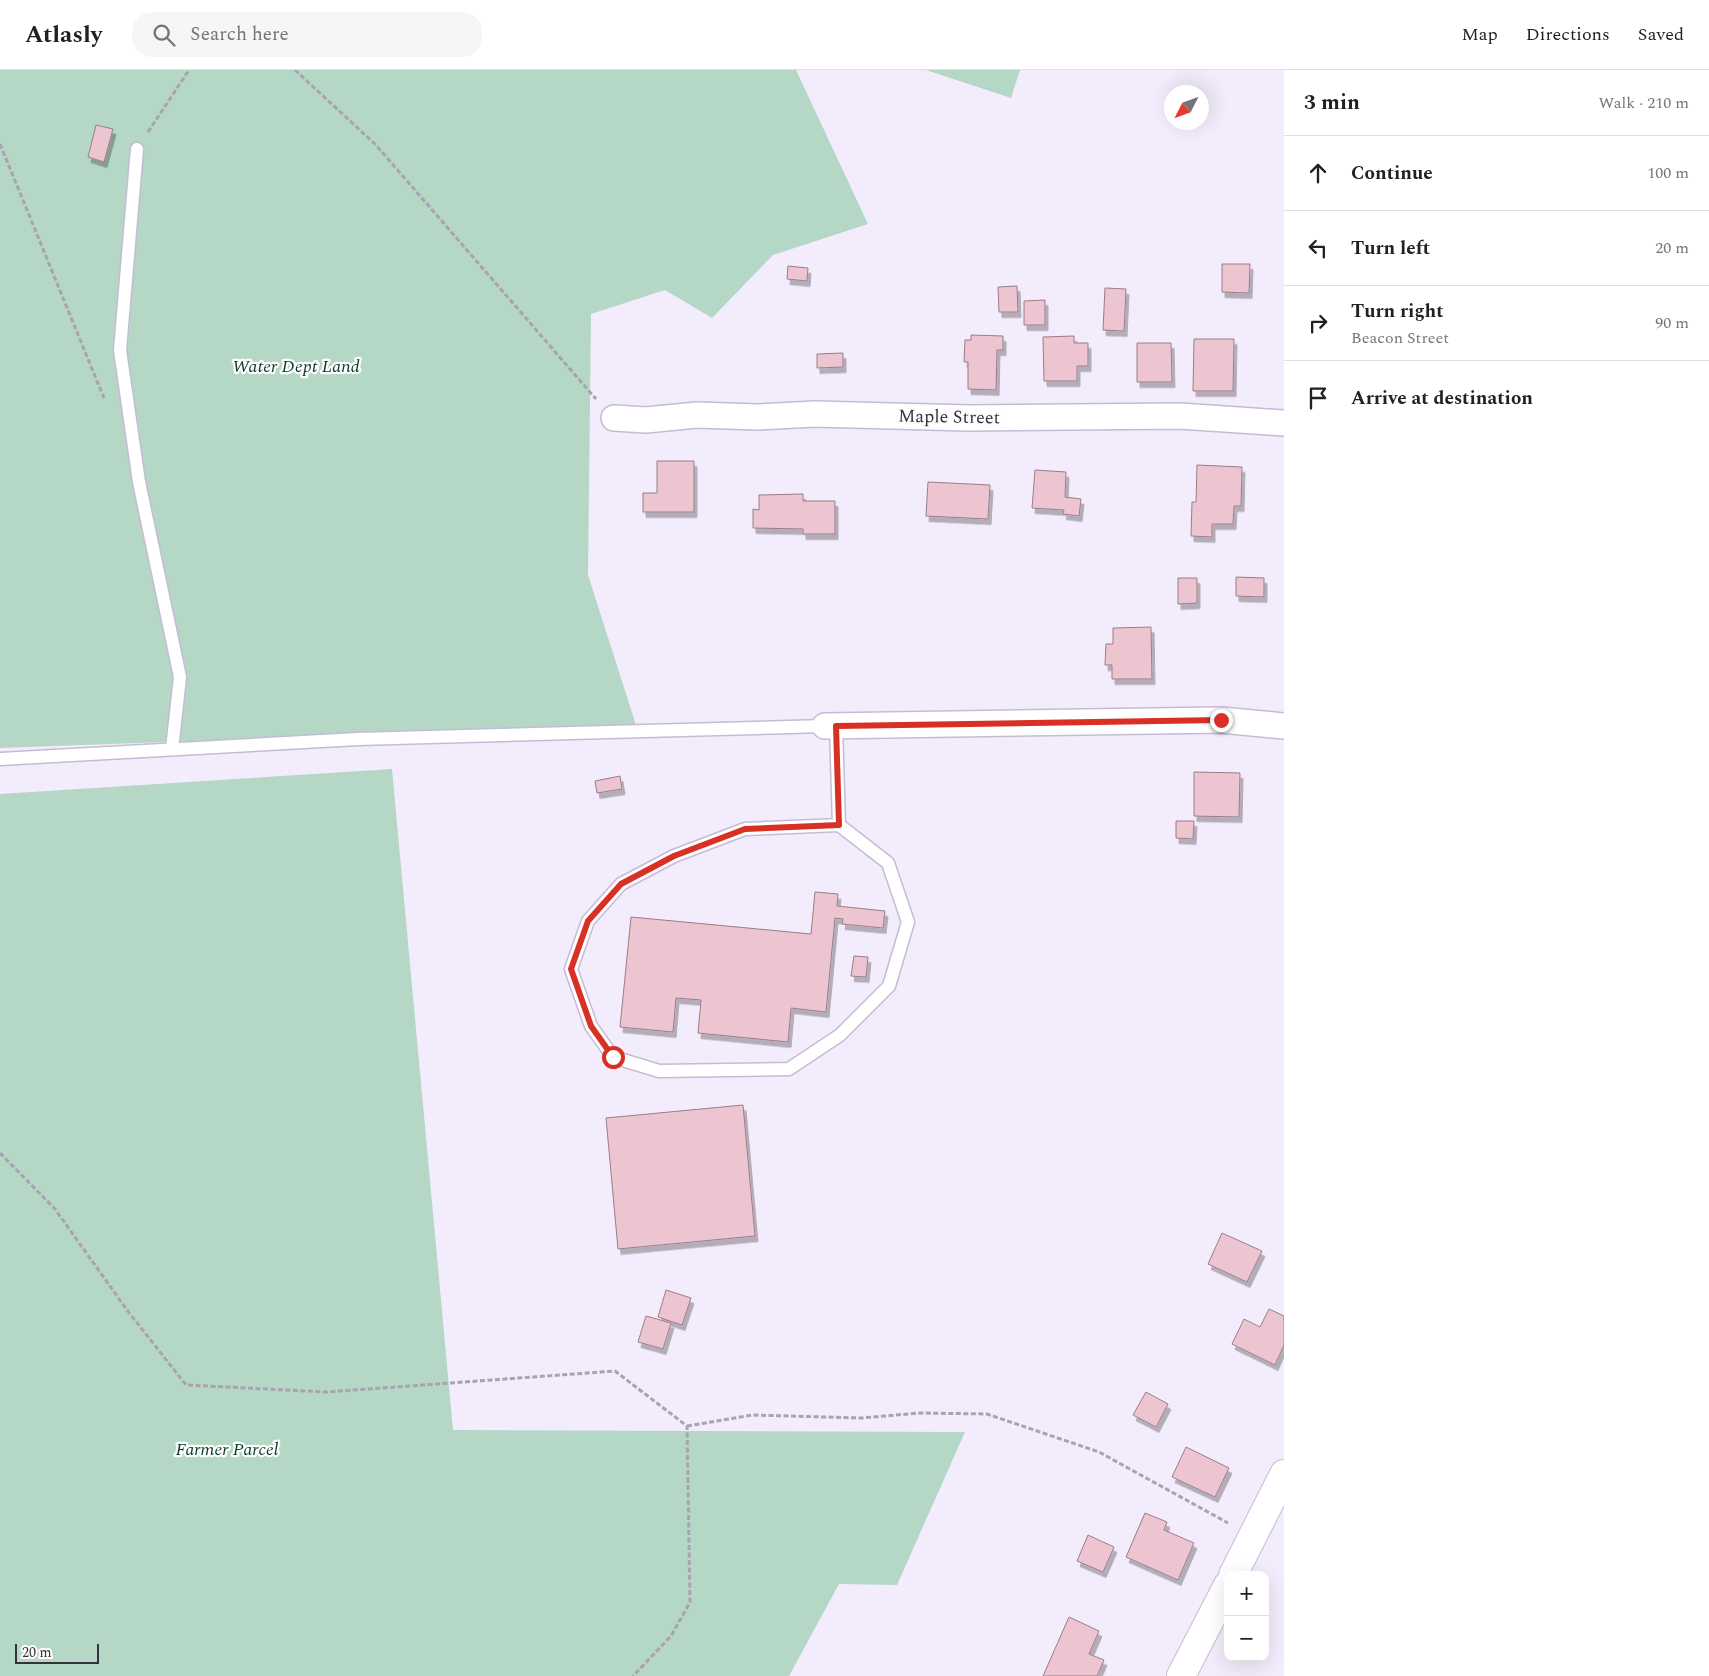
<!DOCTYPE html>
<meta charset="utf-8">
<style>
:root{--surface:#fff;--page:#f6f6f6;--text:#202124;--muted:#757577;--line:#e0e0e0}
body{margin:0;font-family:Spectral,serif;background:var(--page);color:var(--text)}
.controls{position:absolute;right:15px;bottom:15px;display:grid;overflow:hidden;border-radius:10px;box-shadow:0 5px 20px #0002}
.controls button{width:45px;height:45px;display:grid;place-items:center;padding:0;border:0;border-bottom:1px solid var(--line);background:var(--surface);color:var(--text);font:25px sans-serif}
.compass{position:absolute;left:1164px;top:15px;width:45px;height:45px;border-radius:50%;background:var(--surface);box-shadow:0 5px 20px #0002;rotate:228deg}
.scale{position:absolute;left:15px;bottom:12px;width:84px;box-sizing:border-box;padding-left:5px;border:2px solid #35303a;border-top:0;font-size:14px;line-height:18px;white-space:nowrap;color:#35303a;-webkit-text-stroke:4px #fdfdfd;paint-order:stroke}
.stop{position:absolute;width:15px;height:15px;margin:-11px;border:4px solid #d93025;border-radius:50%;background:#fff}
.stop.end{background:#d93025;border-color:#fff;box-shadow:0 1px 5px #0008}
.list{margin:0;padding:0;list-style:none}
h2{display:flex;justify-content:space-between;align-items:center;height:65px;margin:0;padding:0 20px;font-size:21px}
h2 small{font-size:16px;font-weight:400;color:var(--muted)}
.list li{display:grid;grid-template-columns:32px 1fr auto;gap:15px;align-items:center;box-sizing:border-box;height:75px;padding:0 20px;border-top:1px solid var(--line)}
.list b{display:block;font-size:19px;white-space:nowrap}
.list p{margin:0;font-size:16px;white-space:nowrap;color:var(--muted)}
.list em{font-size:16px;font-style:normal;color:var(--muted)}
.icon{flex:none;width:28px;height:28px;fill:none;stroke:currentColor;stroke-width:2;stroke-linecap:round;stroke-linejoin:round}
.map{position:relative;flex:none;width:1284px;height:1606px;overflow:hidden}
header{display:flex;align-items:center;gap:30px;box-sizing:border-box;height:70px;padding:0 25px;background:var(--surface);border-bottom:1px solid var(--line)}
header strong{font-size:24px}
nav{display:flex;gap:28px;margin-inline-start:auto;font-size:18px}
.search{width:350px;height:45px;background:var(--page);display:flex;align-items:center;gap:12px;box-sizing:border-box;padding:0 18px;border-radius:20px;color:var(--muted);font-size:19px}
main{display:flex}
aside{flex:1;background:var(--surface)}
.map>svg:first-child{display:block}
</style>
<header>
<strong>Atlasly</strong>
<div class="search"><svg class="icon" aria-label="search" viewBox="0 0 24 24"><circle cx="10" cy="10" r="6"/><path d="M15 15l6 6"/></svg>Search here</div>
<nav><a>Map</a><a>Directions</a><a>Saved</a></nav>
</header>
<main>
<div class="map">
<svg width="1284" height="1606" viewBox="0 0 1284 1606">
<defs>
<filter id="shadow"><feDropShadow dx="3" dy="5.5" stdDeviation="0" flood-color="#0004"/></filter>
</defs>
<rect width="100%" height="100%" fill="#f3ecfc"/>
<path fill="#b5d7c6" d="M0 0H796L868 154 773 185 712 248 665 220 591 244 588 505 636 655 0 678Z
M926 0H1020L1011 28Z
M392 699 453 1360 965 1362 897 1515 839 1514 789 1606H0V724Z"/>
<path fill="#ecc5d1" stroke="#9a7d86" filter="url(#shadow)" d="M96 55 113 59 104 92 88 87Z
M1222 194H1250L1249 223 1222 222Z
M788 196 808 198 807 211 787 209Z
M1017 216 1018 242H999L998 217Z
M1105 218 1126 219 1124 261 1103 260Z
M1045 230V255H1024V231Z
M971 265 1003 266V280H997L996 320 968 319V292H964L965 270H971Z
M1074 266V273H1088V296H1077V311H1044L1043 267Z
M1194 269H1234L1233 321H1193Z
M1137 273H1171L1172 312H1137Z
M843 283V297L817 298V284Z
M657 391H694V442H643V423H657Z
M1197 395 1242 397 1241 436H1234L1233 454H1212V467L1191 466 1192 432H1196Z
M1035 400 1066 402 1065 427 1081 429 1079 446 1063 444 1064 440 1032 438Z
M928 412 990 415 988 449 926 446Z
M803 424V431H835V464H803V459L753 458V439L759 440V425Z
M1236 507 1264 508V527L1236 526Z
M1178 508H1197V533L1178 534Z
M1151 557 1152 609H1112V595H1105L1106 574H1113V558Z
M1194 702 1240 703 1239 747 1194 746Z
M620 706 622 719 597 723 595 711Z
M1176 751H1194L1193 769 1176 768Z
M815 822 838 824 837 836 885 841 883 858 842 854 843 849 835 848 826 942 791 938 788 972 698 963 701 930 676 928 673 962 620 957 631 847 811 864Z
M854 886 868 887 866 907 851 906Z
M743 1035 755 1166 618 1179 606 1048Z
M1222 1163 1262 1181 1247 1212 1208 1194Z
M666 1220 691 1228 682 1255 658 1247Z
M1269 1239 1284 1246V1275L1275 1295 1232 1274 1244 1249 1260 1257Z
M646 1246 671 1253 663 1279 638 1272Z
M1146 1322 1168 1334 1156 1357 1133 1345Z
M1186 1377 1229 1398 1215 1427 1172 1407Z
M1145 1443 1167 1452 1164 1460 1194 1473 1178 1510 1126 1487Z
M1088 1465 1114 1477 1103 1502 1077 1491Z
M1069 1547 1099 1561 1089 1584 1104 1590 1097 1606H1043Z"/>
<g fill="none" stroke-linecap="round" stroke-linejoin="round">
<defs>
<path id="service" d="M137 79 120 280 139 412 180 607 172 679
M836 656 839 755 888 793 908 852 889 916 840 965 789 999 659 1001 613 987 591 956 571 899 588 851 621 814 674 786 745 759 839 755
M0 689 358 669 825 656"/>
<path id="minor" d="M614 348 646 350 697 345 758 347 815 344 969 348 1180 346 1284 353
M825 656 1221 650 1284 656"/>
<path id="secondary" d="M1233 1505 1284 1404
M1181 1606 1228 1515"/>
</defs>
<use href="#service" stroke="#c7bbd4" stroke-width="15"/>
<use href="#minor" stroke="#c7bbd4" stroke-width="28"/>
<use href="#secondary" stroke="#c7bbd4" stroke-width="30"/>
<path stroke="#a9a3b0" stroke-width="3" stroke-dasharray="5 2.5" stroke-linecap="butt" d="M295 0 375 74 596 329
M148 62 189 0
M0 74 104 328
M0 1083 55 1139 127 1240 186 1315 327 1322 615 1301 687 1356 690 1532 671 1566 633 1606
M687 1356 752 1345 861 1348 920 1343 987 1344 1099 1382 1228 1453"/>
<use href="#service" stroke="#fff" stroke-width="12"/>
<use href="#minor" stroke="#fff" stroke-width="25"/>
<use href="#secondary" stroke="#fff" stroke-width="28"/>
</g>
<g fill="none" stroke-linecap="round" stroke-linejoin="round">
<path stroke="#d93025" stroke-width="6" d="M613 987 591 956 571 899 588 851 621 814 674 786 745 759 839 755 836 656 1221 650"/>
</g>
<g text-anchor="middle" dominant-baseline="central" stroke-width="4.5" stroke-linejoin="round" paint-order="stroke">
<g font-size="18" font-style="italic" fill="#083b29" stroke="#fdfdfd">
<text x="296" y="296">Water Dept Land</text>
<text x="227" y="1379">Farmer Parcel</text>
</g>
<g font-size="18" fill="#35303a" stroke="#fdfdfd">
<text transform="translate(949 347) rotate(1)">Maple Street</text>
</g>
</g>
</svg>
<div class="controls">
<button>+</button>
<button>−</button>
</div>
<svg class="compass" viewBox="-18 -18 36 36"><path d="M0-13l5 13h-10z" fill="#e53935"/><path d="M0 13l5-13h-10z" fill="#757577"/></svg>
<div class="scale">20 m</div>
<div class="stop" style="left:613px;top:987px"></div>
<div class="stop end" style="left:1221px;top:650px"></div>
</div>
<aside>
<h2>3 min<small>Walk · 210 m</small></h2>
<ul class="list">
<li><svg class="icon" aria-label="ahead" viewBox="0 0 24 24"><path d="M12 20V5M6 11l6-6 6 6"/></svg><div><b>Continue</b></div><em>100 m</em></li>
<li><svg class="icon" aria-label="left" viewBox="0 0 24 24"><path d="M17 20v-9H6M10 6l-5 5 5 5"/></svg><div><b>Turn left</b></div><em>20 m</em></li>
<li><svg class="icon" aria-label="right" viewBox="0 0 24 24"><path d="M7 20v-9h11M14 6l5 5-5 5"/></svg><div><b>Turn right</b><p>Beacon Street</p></div><em>90 m</em></li>
<li><svg class="icon" aria-label="arrive" viewBox="0 0 24 24"><path d="M6 21V4h12l-3 4 3 4H6"/></svg><div><b>Arrive at destination</b></div></li>
</ul>
</aside>
</main>
